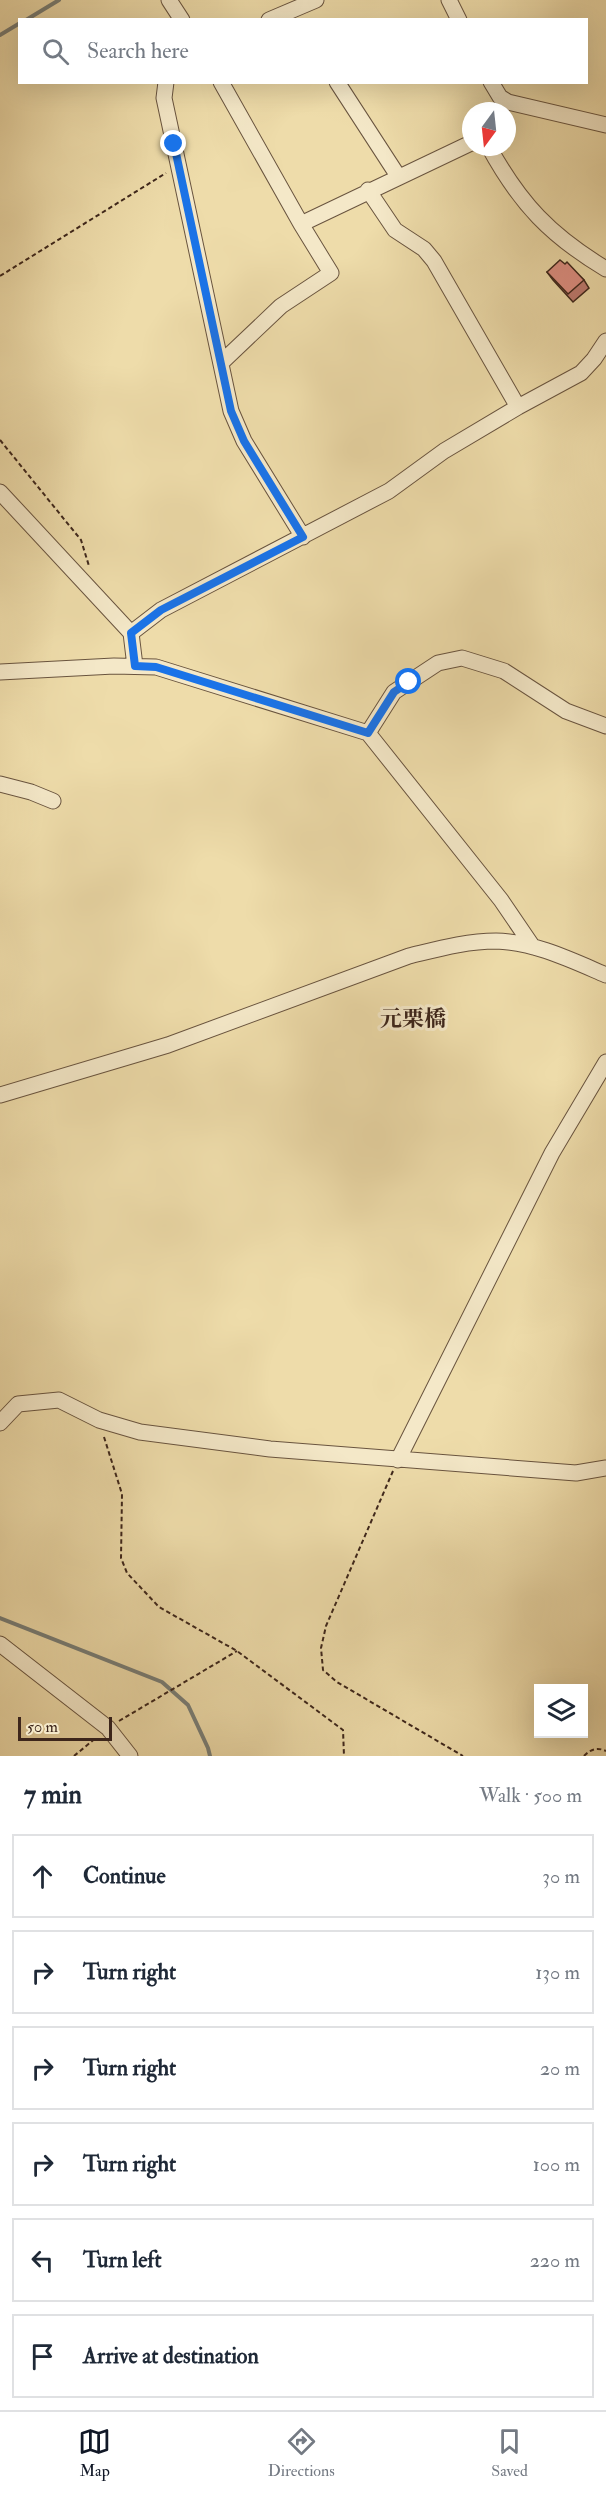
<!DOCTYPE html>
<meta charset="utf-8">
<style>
:root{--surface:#fff;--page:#f6f6f7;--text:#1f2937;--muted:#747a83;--line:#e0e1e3;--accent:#111827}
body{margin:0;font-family:"IM FELL Double Pica","Noto Serif JP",serif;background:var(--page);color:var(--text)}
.controls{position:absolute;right:18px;bottom:18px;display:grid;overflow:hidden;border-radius:0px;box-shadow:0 6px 24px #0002}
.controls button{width:54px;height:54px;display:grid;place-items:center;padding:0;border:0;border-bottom:2px solid var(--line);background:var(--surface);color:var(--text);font:30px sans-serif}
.compass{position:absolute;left:462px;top:102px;width:54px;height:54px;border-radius:50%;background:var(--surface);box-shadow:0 6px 24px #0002;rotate:195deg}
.scale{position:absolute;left:18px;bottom:15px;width:94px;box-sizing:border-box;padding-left:6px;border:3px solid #3d261b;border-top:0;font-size:16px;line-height:21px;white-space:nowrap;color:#3d261b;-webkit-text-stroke:4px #f4e8c8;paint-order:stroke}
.stop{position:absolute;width:18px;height:18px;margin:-14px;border:4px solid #1a73e8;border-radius:50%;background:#fff}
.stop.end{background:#1a73e8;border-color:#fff;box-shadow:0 2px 6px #0008}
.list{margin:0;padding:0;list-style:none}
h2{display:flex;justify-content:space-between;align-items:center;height:78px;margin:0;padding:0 24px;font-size:26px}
h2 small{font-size:20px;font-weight:400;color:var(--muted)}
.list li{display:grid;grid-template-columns:39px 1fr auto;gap:18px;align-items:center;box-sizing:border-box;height:84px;margin:0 12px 12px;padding:0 12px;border:2px solid var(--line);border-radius:0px}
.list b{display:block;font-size:22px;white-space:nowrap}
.list em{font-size:20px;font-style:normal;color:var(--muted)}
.icon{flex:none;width:33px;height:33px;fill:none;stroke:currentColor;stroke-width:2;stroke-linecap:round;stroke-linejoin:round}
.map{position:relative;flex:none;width:606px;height:1756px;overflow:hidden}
.search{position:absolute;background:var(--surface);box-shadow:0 6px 24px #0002;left:18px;right:18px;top:18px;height:66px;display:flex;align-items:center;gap:15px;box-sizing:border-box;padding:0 21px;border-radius:0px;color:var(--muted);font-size:22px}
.sheet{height:654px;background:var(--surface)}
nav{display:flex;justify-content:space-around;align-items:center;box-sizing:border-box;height:84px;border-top:2px solid var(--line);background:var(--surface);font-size:16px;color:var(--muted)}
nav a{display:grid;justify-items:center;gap:3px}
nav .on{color:var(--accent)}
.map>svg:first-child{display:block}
</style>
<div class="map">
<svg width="606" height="1756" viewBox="0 0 606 1756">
<rect width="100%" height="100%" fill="#eedcaa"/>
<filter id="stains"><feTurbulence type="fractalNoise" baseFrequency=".00333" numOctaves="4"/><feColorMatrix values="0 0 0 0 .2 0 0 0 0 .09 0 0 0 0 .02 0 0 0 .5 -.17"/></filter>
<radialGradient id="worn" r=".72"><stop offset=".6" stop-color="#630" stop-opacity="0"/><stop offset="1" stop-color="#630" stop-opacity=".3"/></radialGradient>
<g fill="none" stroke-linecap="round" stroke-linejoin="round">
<path stroke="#787e77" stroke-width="4" d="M26 20 59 0
M0 35 20 23
M0 1618 162 1682 188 1705 208 1748 210 1756"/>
<defs>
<path id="minor" d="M169 0 182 20
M449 0 459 20
M269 20 316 0
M166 82 164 98 231 411 244 441 303 537
M221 82 301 224 471 143
M337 82 398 176
M491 82 500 97 508 102 606 125
M489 147C520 204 551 236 606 269
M368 190 395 230 424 249 434 261 518 407
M222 362 281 306 331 273 301 224
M0 492 131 633
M135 666 131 633 161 610 389 491 444 451 518 407 581 373 594 359 606 341
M0 672 114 666 156 667 368 733 501 900 533 947
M368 733 394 692 438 663 462 658 504 671 566 711 606 726
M0 784 31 792 53 801
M0 1095 168 1045 409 956C438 949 466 941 496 941 534 942 571 960 606 975
M0 1423 18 1404 59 1400 99 1420 140 1432 270 1449 576 1473 606 1468
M398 1460 552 1153 606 1062
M0 1644 108 1728 130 1756"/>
</defs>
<use href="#minor" stroke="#69543f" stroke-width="17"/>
<path stroke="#3d261b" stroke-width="2" stroke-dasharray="4.5 3" stroke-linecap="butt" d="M0 276 166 173
M0 440 81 540 89 566
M104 1437 122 1494 121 1558 127 1573 159 1607 237 1651 343 1730 344 1756
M393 1471 326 1626 321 1648 323 1670 337 1682 463 1756
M119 1721 237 1651
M74 1756 97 1737
M584 1756C591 1749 597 1747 606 1751"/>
<use href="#minor" stroke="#f4e8c8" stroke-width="15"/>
</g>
<path fill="#bf7b71" stroke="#3d261b" stroke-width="1.5" d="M565 264 584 280 589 288 573 302 553 280 547 272Z"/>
<path fill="#de8f83" stroke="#3d261b" stroke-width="1.5" d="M560 260 565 264 567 262 584 280 568 294 547 272Z"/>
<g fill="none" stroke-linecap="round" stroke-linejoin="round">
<path stroke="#1a73e8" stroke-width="8" d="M174 144 231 411 244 441 303 537 161 610 131 633 135 666 156 667 368 733 394 692 409 682"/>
</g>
<g text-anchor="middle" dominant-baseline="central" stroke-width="6" stroke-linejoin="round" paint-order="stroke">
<g font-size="22" font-weight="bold" fill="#3d261b" stroke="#f4e8c8">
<text x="413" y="1019">元栗橋</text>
</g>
</g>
<rect width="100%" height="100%" filter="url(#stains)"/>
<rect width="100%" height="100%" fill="url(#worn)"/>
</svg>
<div class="controls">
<button><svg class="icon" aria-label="layers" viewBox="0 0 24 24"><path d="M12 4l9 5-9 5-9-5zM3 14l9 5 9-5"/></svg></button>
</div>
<svg class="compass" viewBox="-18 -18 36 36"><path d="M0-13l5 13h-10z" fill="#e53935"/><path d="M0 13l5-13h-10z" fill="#747a83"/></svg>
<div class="scale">50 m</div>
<div class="stop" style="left:409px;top:682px"></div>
<div class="stop end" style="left:174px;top:144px"></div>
<div class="search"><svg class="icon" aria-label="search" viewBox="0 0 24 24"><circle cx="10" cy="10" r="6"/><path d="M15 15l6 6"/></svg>Search here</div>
</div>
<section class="sheet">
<h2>7 min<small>Walk · 500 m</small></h2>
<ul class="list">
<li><svg class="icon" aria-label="ahead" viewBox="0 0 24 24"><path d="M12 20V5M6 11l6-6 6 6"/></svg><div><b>Continue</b></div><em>30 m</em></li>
<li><svg class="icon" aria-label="right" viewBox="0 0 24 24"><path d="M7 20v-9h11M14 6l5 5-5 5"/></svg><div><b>Turn right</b></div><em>130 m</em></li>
<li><svg class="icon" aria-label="right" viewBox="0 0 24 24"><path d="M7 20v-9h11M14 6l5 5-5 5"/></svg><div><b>Turn right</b></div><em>20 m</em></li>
<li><svg class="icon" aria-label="right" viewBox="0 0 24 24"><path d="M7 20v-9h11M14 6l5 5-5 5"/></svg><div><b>Turn right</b></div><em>100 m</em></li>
<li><svg class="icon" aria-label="left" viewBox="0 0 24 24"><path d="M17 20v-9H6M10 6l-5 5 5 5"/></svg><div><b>Turn left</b></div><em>220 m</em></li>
<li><svg class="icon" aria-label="arrive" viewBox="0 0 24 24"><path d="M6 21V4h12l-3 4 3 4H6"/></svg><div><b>Arrive at destination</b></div></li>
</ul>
</section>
<nav>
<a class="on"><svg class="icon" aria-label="map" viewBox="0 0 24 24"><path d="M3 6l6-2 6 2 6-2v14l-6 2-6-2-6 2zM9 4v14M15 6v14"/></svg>Map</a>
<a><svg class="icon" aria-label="directions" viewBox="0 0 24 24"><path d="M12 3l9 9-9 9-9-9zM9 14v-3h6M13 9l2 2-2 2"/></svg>Directions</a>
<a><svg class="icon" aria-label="saved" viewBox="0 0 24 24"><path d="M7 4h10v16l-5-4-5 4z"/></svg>Saved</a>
</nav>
